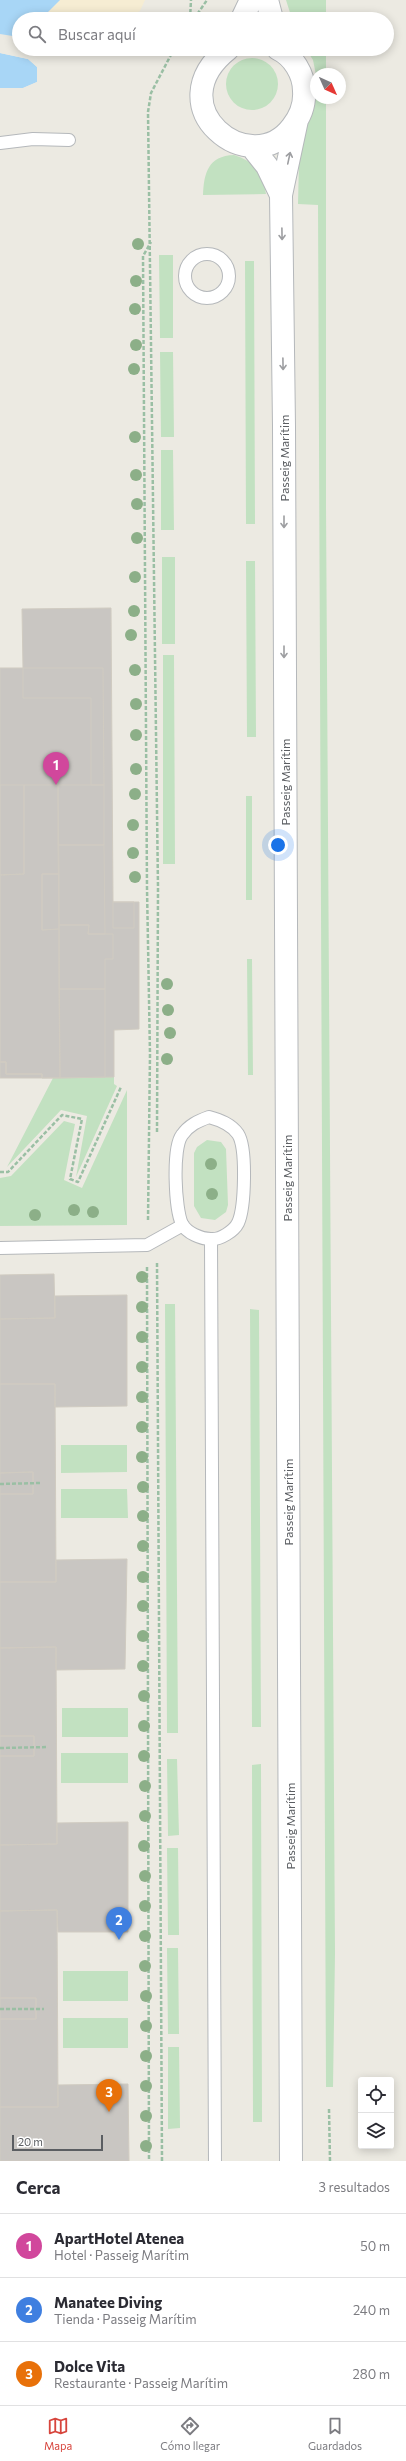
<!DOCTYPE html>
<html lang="es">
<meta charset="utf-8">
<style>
:root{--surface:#fff;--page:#f2f2f3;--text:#2b2b33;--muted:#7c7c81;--line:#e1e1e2;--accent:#d7453d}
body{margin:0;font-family:Commissioner,sans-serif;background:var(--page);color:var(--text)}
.controls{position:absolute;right:12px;bottom:12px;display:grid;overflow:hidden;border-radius:4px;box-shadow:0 2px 10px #0003}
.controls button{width:36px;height:36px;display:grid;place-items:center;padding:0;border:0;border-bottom:1px solid var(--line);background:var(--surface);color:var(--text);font:20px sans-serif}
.compass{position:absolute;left:310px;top:68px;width:36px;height:36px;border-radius:50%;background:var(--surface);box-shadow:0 2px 10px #0003;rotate:135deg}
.scale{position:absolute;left:12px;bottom:10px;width:91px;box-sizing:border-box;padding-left:4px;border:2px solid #5b5e62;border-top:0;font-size:11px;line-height:14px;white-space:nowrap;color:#5b5e62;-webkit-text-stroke:3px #fff;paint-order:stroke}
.you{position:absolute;left:278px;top:845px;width:14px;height:14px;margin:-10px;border:3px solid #fff;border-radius:50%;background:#1a73e8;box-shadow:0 0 0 6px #1a73e833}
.badge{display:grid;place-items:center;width:26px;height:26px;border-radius:50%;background:var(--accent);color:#fff;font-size:13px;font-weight:700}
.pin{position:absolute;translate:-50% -33px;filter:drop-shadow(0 1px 2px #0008)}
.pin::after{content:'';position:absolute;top:21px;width:14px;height:12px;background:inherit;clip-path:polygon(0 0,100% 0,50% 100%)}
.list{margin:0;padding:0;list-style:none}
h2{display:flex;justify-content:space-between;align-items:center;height:52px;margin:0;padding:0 16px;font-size:17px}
h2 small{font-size:13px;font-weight:400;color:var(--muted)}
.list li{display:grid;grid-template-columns:26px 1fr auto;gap:12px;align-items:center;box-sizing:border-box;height:64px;padding:0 16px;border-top:1px solid var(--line)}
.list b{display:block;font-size:15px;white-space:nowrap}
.list p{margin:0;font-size:13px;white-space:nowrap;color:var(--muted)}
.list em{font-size:13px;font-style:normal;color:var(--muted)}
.icon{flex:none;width:22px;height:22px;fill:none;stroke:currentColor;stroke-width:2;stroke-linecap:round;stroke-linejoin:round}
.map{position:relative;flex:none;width:406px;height:2161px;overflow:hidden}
.search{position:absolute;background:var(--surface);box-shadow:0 2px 10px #0003;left:12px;right:12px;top:12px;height:44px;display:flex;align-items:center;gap:10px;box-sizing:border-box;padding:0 14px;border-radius:22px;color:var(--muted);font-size:15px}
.sheet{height:244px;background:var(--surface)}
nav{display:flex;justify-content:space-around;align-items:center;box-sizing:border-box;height:56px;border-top:1px solid var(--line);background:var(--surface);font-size:11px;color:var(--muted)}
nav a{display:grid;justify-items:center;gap:2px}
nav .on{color:var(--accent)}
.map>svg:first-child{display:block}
</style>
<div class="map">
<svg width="406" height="2161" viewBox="0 0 406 2161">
<rect width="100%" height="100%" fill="#eceae2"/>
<path fill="#c2e1c1" d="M286 0H326V19H292Z
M306 49H326V74L316 75 313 60Z
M226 84a26 26 0 1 1 52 0a26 26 0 1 1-52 0Z
M316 97 326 98V505L335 1954 333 2087H326L318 205 298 204 299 161 307 120Z
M234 155C254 161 263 173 266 194L203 195C204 173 208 156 234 155Z
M159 255H173V338H160Z
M245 261H254L255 524H246Z
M160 352H173L174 437H161Z
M161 450H173L174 530H161Z
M162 557H175V644H162Z
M246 561H255L256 737H247Z
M163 655H174L175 864H163Z
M246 796H252V900H246Z
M247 959H252L253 1075H248Z
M114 1077V1084L117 1086 76 1177 87 1116 61 1110 7 1167 53 1078Z
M127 1090V1225L0 1226V1178L11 1176 64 1121 75 1124 64 1180 82 1188Z
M207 1140 221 1142 226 1149 228 1205 226 1212 215 1220 201 1218 194 1206V1153L197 1147Z
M165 1304H175L178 1733H167Z
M250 1309 259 1310 261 1727H252Z
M61 1445H127V1472L61 1473Z
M61 1489H127L128 1518H61Z
M62 1708H128V1737H62Z
M61 1753H128V1783H61Z
M167 1759H177L179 1835 168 1836Z
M261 1764 262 2122H253L252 1765Z
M167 1848H178L179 1935H168Z
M167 1948H178L179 2034H168Z
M63 1971H128V2001H63Z
M63 2018H128V2048H63Z
M168 2047H179L180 2128 168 2129Z"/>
<path fill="#f6edd3" d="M60 0H145L140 11 124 19H41Z"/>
<path fill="#a8d6f6" d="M0 0H60L41 19H19V37L0 34Z
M0 53 28 59 37 67V82L23 88H0Z"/>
<path fill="#eceae2" d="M0 51 29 58 39 66 38 83 24 90H0V88H23L37 82V67L28 59 0 53Z"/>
<path fill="#c9c6c2" stroke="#d0cbc1" d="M111 608 113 902H139V1029L114 1030V1077L42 1078V1074H6V1062H0V668H23L22 609Z
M23 668H103L104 785H91V698H23Z
M0 785H24V874L0 875Z
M24 785H58L59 874H42V930L59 929 60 1078H42V1074H6V1062H0V875L24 874Z
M58 785H104V845H58Z
M58 845H104L105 934H88L89 925H59Z
M42 874H59V929L42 930Z
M113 902H134V928H113Z
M59 925H89L88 934H113V959H105V989H59Z
M59 989H105V1077L60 1078Z
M0 1062H6V1074H42V1078H0Z
M54 1274 55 1318 0 1319V1275Z
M127 1295V1406L55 1407V1384H0V1319L55 1318V1296Z
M0 1384H55L56 1582H0V1494H33V1472L0 1473Z
M33 1472V1494H0V1473Z
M127 1559 125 1669 56 1670V1647L0 1648V1582H56V1560Z
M56 1647 57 1844 0 1845V1756H34V1736H0V1648Z
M0 1736H34V1756H0Z
M128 1822V1932H58L57 1910 0 1911V1845L57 1844V1823Z
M57 1910 58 2107H0V2019H36V1998H0V1911Z
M0 1998H36V2019H0Z
M128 2084 129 2161H0V2107H58V2085Z"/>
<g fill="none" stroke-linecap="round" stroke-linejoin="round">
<defs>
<path id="service" d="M0 143 33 139 69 140
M185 276a22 22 0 1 1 44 0a22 22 0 1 1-44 0Z
M209 1117C220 1120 231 1124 238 1134 247 1148 245 1208 238 1223 234 1231 220 1240 211 1239 201 1239 187 1233 182 1224 175 1209 172 1148 182 1135 189 1125 198 1121 209 1117Z
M211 1240 215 2161
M0 1248 147 1245 183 1225"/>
<path id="minor" d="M267 0 272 19
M242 19 251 0
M228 49C155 107 251 182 292 127 300 117 305 105 304 91 304 74 293 56 278 49
M251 146 267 166 281 195
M291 2161 284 426 281 195 297 120"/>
</defs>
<use href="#service" stroke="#b5b8bb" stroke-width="14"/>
<use href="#minor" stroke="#b5b8bb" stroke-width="24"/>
<path stroke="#9abfa4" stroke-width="2.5" stroke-dasharray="4 2" stroke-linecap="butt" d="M190 19 191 0
M194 19 207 0
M157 1132 158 888 148 112 151 93 174 49
M0 1172H8L62 1115 82 1119 70 1179 78 1182 121 1087
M148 1220 150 1054 147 888 143 256 151 242
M157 1263 162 2161
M147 1267 149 2161
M0 1484 40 1483
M0 1748 48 1747
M0 2009H44
M329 2109 330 2161"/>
<use href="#service" stroke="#fff" stroke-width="12"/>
<use href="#minor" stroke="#fff" stroke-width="22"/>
</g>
<g fill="#8caf88">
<circle cx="138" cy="244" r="6"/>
<circle cx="136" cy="281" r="6"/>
<circle cx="135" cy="309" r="6"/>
<circle cx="136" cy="345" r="6"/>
<circle cx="134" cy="369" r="6"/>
<circle cx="135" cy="437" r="6"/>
<circle cx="136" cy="475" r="6"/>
<circle cx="137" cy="504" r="6"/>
<circle cx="137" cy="538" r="6"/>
<circle cx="135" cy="577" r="6"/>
<circle cx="134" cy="611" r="6"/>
<circle cx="131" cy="635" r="6"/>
<circle cx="135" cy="670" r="6"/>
<circle cx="136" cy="704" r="6"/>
<circle cx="136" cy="735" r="6"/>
<circle cx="136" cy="769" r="6"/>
<circle cx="135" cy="794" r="6"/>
<circle cx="133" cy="825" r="6"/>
<circle cx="133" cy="853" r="6"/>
<circle cx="135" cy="877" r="6"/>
<circle cx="167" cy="984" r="6"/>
<circle cx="168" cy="1010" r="6"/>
<circle cx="170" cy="1033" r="6"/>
<circle cx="167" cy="1059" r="6"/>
<circle cx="211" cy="1164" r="6"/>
<circle cx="212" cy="1194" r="6"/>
<circle cx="74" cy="1210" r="6"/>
<circle cx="93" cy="1212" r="6"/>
<circle cx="35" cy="1215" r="6"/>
<circle cx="142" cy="1277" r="6"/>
<circle cx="142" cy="1307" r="6"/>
<circle cx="142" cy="1337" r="6"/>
<circle cx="142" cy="1367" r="6"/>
<circle cx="142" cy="1397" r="6"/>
<circle cx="142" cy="1427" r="6"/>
<circle cx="142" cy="1457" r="6"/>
<circle cx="143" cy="1487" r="6"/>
<circle cx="143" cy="1516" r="6"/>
<circle cx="143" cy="1546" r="6"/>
<circle cx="143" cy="1577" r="6"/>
<circle cx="143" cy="1606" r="6"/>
<circle cx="143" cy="1636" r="6"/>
<circle cx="143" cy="1666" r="6"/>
<circle cx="144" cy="1696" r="6"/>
<circle cx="144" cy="1726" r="6"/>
<circle cx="144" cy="1756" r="6"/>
<circle cx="145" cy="1786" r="6"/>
<circle cx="145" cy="1816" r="6"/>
<circle cx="144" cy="1846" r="6"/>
<circle cx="145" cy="1876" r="6"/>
<circle cx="145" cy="1906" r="6"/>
<circle cx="145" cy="1936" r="6"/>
<circle cx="145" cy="1966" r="6"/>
<circle cx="146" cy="1996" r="6"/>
<circle cx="146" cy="2026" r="6"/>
<circle cx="146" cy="2056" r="6"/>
<circle cx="146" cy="2086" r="6"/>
<circle cx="146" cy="2116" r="6"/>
<circle cx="146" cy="2146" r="6"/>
</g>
<defs><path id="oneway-shaft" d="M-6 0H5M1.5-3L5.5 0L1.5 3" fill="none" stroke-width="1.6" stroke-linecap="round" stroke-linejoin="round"/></defs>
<g stroke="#9d9ea1">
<use href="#oneway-shaft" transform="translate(289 158) rotate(-78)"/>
<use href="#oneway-shaft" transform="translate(282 234) rotate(89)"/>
<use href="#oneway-shaft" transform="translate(283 364) rotate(89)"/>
<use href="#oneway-shaft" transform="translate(284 522) rotate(90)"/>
<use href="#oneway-shaft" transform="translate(284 652) rotate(90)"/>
</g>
<g text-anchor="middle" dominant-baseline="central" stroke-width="3" stroke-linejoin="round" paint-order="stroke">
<g font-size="12" fill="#5b5e62" stroke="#fff">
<text transform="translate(284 458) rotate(-90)">Passeig Marítim</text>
<text transform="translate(285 782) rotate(-90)">Passeig Marítim</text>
<text transform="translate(287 1178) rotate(-90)">Passeig Marítim</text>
<text transform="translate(288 1502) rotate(-90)">Passeig Marítim</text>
<text transform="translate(290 1826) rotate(-90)">Passeig Marítim</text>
</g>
</g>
</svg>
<div class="controls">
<button><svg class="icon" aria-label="locate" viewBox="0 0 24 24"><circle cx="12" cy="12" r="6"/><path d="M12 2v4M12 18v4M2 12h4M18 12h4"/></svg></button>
<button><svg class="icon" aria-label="layers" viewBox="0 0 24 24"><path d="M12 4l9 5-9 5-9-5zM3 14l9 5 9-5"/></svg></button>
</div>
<svg class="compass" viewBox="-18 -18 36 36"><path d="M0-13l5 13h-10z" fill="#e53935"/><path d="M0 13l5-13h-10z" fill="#7c7c81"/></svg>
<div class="scale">20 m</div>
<div class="you"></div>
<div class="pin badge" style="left:56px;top:785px;background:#d1479c">1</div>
<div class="pin badge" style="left:119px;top:1940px;background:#3f7fe0">2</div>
<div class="pin badge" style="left:109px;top:2112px;background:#e8710a">3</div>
<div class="search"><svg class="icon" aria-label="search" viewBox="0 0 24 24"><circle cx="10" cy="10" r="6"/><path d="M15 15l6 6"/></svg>Buscar aquí</div>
</div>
<section class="sheet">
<h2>Cerca<small>3 resultados</small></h2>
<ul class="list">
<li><span class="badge" style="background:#d1479c">1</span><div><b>ApartHotel Atenea</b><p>Hotel · Passeig Marítim</p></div><em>50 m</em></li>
<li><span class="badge" style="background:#3f7fe0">2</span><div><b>Manatee Diving</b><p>Tienda · Passeig Marítim</p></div><em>240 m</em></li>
<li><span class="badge" style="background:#e8710a">3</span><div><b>Dolce Vita</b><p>Restaurante · Passeig Marítim</p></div><em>280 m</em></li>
</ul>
</section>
<nav>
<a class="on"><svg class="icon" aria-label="map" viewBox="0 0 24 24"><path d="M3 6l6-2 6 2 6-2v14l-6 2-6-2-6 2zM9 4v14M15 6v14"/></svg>Mapa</a>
<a><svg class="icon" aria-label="directions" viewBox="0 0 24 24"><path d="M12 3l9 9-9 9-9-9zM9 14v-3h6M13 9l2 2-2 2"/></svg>Cómo llegar</a>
<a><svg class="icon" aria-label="saved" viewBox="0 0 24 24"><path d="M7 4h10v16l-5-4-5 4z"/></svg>Guardados</a>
</nav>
